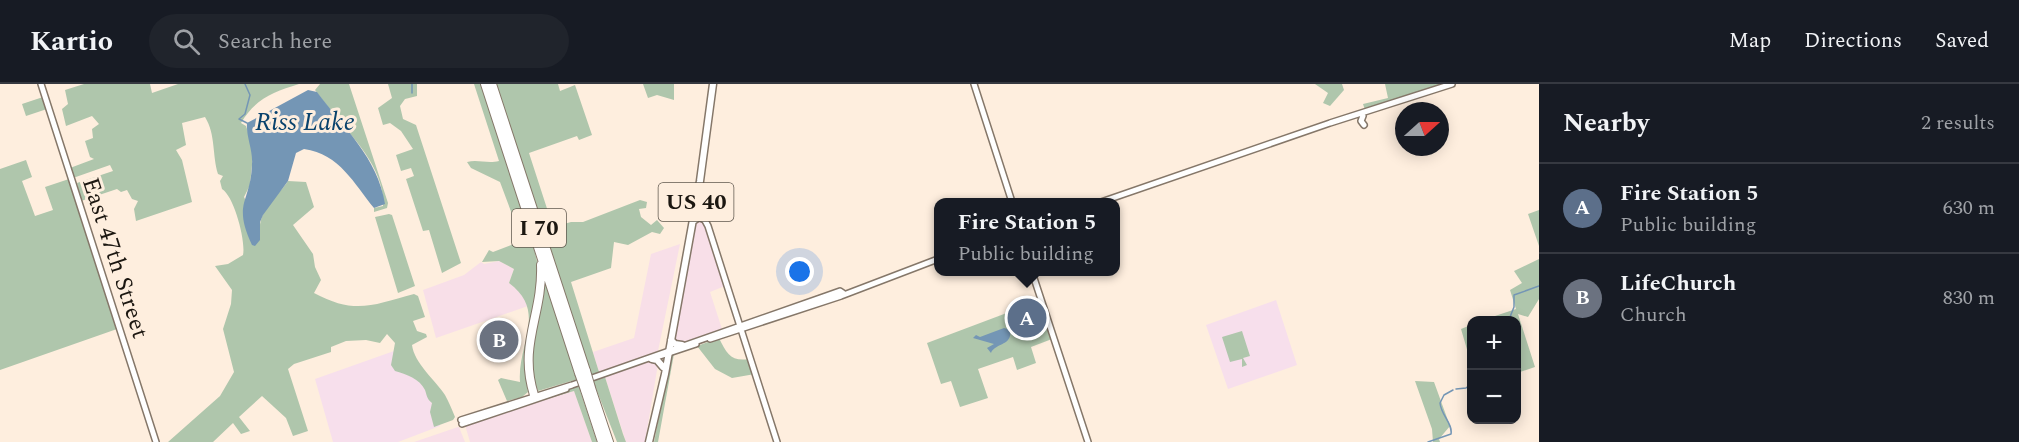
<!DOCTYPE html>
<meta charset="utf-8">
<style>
:root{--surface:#171b24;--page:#20242c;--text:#f1f3f6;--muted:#9ea1a6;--line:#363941;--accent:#0f766e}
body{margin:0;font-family:Spectral,serif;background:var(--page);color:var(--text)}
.controls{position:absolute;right:18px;bottom:18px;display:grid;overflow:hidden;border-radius:12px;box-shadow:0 3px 15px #0003}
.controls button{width:54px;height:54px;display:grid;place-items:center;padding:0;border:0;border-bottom:2px solid var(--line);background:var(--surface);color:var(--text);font:30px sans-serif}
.compass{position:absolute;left:1395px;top:18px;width:54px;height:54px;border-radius:50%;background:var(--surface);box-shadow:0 3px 15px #0003;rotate:69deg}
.you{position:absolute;left:800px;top:188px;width:21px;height:21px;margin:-15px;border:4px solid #fff;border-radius:50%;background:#1a73e8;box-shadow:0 0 0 9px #1a73e833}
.badge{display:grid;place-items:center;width:39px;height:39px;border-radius:50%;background:var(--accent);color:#fff;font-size:20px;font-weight:700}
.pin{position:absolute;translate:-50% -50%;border:3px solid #fff;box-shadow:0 2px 6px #0006}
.popup{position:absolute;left:934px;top:114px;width:186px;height:78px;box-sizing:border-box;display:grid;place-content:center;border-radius:12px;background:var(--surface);filter:drop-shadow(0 2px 4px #0005);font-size:20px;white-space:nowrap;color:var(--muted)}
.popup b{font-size:22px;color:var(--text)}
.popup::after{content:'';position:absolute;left:50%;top:100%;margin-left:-12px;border:12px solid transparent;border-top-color:var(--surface)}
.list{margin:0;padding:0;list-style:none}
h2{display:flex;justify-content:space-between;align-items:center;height:78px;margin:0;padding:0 24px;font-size:26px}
h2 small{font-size:20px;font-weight:400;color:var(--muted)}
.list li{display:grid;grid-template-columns:39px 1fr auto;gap:18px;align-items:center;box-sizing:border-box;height:90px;padding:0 24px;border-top:2px solid var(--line)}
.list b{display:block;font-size:22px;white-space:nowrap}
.list p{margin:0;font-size:20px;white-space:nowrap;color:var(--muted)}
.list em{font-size:20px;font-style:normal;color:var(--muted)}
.icon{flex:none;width:33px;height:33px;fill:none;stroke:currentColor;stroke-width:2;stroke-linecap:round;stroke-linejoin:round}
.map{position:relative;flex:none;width:1539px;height:358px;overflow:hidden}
header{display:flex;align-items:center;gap:36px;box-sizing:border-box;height:84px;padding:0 30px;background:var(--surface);border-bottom:2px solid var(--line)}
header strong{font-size:28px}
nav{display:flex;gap:33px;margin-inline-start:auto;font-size:21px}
.search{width:420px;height:54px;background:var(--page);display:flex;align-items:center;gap:15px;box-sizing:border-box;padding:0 21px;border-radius:33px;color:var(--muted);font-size:22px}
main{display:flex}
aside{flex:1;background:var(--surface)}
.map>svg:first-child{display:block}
</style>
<header>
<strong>Kartio</strong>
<div class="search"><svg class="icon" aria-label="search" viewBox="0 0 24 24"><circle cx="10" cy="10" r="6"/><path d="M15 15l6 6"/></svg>Search here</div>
<nav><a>Map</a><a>Directions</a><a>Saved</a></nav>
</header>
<main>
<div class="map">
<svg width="1539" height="358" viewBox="0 0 1539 358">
<rect width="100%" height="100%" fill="#feeede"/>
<path fill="#f8dfe8" d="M700 135 706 144 725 202 710 208 722 245 681 259 674 257 696 140Z
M680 160 658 267 599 288 593 268 634 254 651 170Z
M499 177 514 185 509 199 523 209 528 222 436 254 423 206 464 191 481 178 484 180Z
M652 277 658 280 645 358H626L605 293Z
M574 307 592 358H470L465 341Z
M459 343 465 358H414L458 343Z"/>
<path fill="#f7dfec" d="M1276 216 1297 281 1228 305 1206 241Z
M411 261 440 342 398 358H333L315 295Z"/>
<path fill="#afc6ac" d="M84 0H150L152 9 178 0H299C273 8 255 15 241 39L246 42 252 60V81L250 101 244 113 260 145C259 126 278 112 288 97L306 98 314 123 293 141 313 170 315 183 321 196 314 209C355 231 373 221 414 210L418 212 425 233 413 237 417 247 426 250 427 253 412 261C414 279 436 297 445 311 449 318 452 326 455 333L453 336 434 343 430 328 432 319C427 315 427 312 425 306 420 295 406 290 395 287L391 281 395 259 387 250 380 259 366 256 346 257 331 263V268L294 280 288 285 308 347 293 352 286 334 262 312 239 333 250 347 241 350 233 339 213 358H168L220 312 234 288 223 245 231 220 232 206 215 182 228 180 243 171C246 157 234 112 222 105L220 97 223 92 218 90C212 71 216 51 205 33L182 39 186 61 176 66 182 76 192 118 136 137 134 125 138 117 132 115 127 106 121 108 117 105 81 117 77 99 113 87 110 81 73 94 70 84 94 75 90 73 85 57 93 54 92 45 99 40 92 32 66 42 62 25 68 20 65 6Z
M320 0H349L388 119 387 124 374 128V124L383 122C385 85 354 55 332 28 326 21 321 13 315 6Z
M388 0H417V12L405 15 400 22 403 35 416 41 461 179 442 189 429 146 423 147 406 95 414 92 411 84 401 87 396 71 413 65 401 47 390 39 383 41 378 24 392 14Z
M474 0H482L529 145 539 185V206L524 281 528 308 522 313 507 317 498 296 501 294 520 298C517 260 548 228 509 199L514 185 499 177 482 178 489 166 493 168 522 157 500 98 471 84 467 78C478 75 487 80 499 77Z
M495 0H558L560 7 575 1 592 51 579 56 577 52 529 69 553 143 571 138H583L640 116 647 118 646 124 639 125 641 133 651 141 657 136 664 144 660 150 652 148 628 161 614 158 611 184 571 198 599 288 591 291Z
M643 0H674V16L657 11 648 14Z
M1315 0H1342L1344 6 1330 22 1323 19 1328 9Z
M1385 0H1445L1365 26 1363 20 1388 14Z
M43 13 47 25 26 32 22 20Z
M26 76 32 93 22 97 35 132 53 126 45 103 69 95 117 245 0 286V85Z
M1539 126V162L1528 130Z
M389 130 392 131 415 202 398 209 375 133Z
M1539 175V215L1528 233 1518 230 1535 283 1517 289 1516 237 1483 236 1516 225 1510 206 1522 199 1514 187Z
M543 189 578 295 538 307 528 278Z
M1012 227 1019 250 1047 240 1052 255 1031 263 1036 279 1017 286 1013 273 978 285 988 314 960 323 951 297 941 300 927 259Z
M1471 241H1472L1471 279 1461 245Z
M1242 247 1250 272 1243 274 1247 281 1242 283V275L1230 278 1222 253Z
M719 254C727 270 731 278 750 275L755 290 732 294 715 285 697 262Z
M674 270 658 358H654L671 273Z
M605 293 623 350 626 358H617L593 297Z
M1415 297 1434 298 1450 342 1439 355 1440 358H1433L1432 345Z
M579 301 581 309 597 358H592L574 307 540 317Z"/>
<path fill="#7496b5" d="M308 6 317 8C343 43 378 74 385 120L374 124C354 100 340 70 304 65L296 69 288 97 263 131 260 138V156L255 162 252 161C232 118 251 119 252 80 253 66 246 53 247 39Z
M1004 244 1010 246C1013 262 995 259 991 269L987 264 994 260 973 254 976 251 980 253Z"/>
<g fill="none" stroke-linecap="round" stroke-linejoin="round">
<path stroke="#7496b5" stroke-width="1.5" d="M245 0 250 11 245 30 239 35 247 39
M412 9V0
M1488 237 1510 233 1514 223V211L1539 202
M1456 305 1466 304 1472 299
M1428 358 1451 350C1453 340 1441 331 1440 319L1444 311 1453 306"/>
<defs>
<path id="secondary" d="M41 0 156 358
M974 0 1012 118
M1363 32 1361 37 1364 41
M1101 118 1330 39 1452 0
M696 120 708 142 777 358
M1032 188 1088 358
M710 255 841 212 938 175
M651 275 696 260
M461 336 572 301 823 213 840 207 843 209
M462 340 566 305"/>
<path id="primary" d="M693 137 699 133 704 135
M671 256 675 260 682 261
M652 275 657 276 663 283
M649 358 665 290 700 97 713 0"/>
<path id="motorway" d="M485 0 579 289
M492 0 586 287
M591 304 609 358
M585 306 602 358
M534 311C518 260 543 231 541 181"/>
</defs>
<use href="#secondary" stroke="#857769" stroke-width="8"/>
<use href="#primary" stroke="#857769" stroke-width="9"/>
<use href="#motorway" stroke="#857769" stroke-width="10"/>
<use href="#secondary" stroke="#fff" stroke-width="5"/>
<use href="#primary" stroke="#fff" stroke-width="6"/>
<use href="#motorway" stroke="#fff" stroke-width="8"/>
<defs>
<path id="motorway-bridge" d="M586 287 591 304
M579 289 585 306"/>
</defs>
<use href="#motorway-bridge" stroke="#857769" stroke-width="10" stroke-linecap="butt"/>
<use href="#motorway-bridge" stroke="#fff" stroke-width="8"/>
</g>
<g text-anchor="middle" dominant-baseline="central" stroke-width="6" stroke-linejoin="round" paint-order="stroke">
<g fill="#feeede" stroke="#60584e" stroke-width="1.5">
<rect x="658.5" y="99" width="75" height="38" rx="4.5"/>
<rect x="512" y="125" width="54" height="38" rx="4.5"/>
</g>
<g font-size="22" font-weight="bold" fill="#1c1711">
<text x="696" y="118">US 40</text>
<text x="539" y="144">I 70</text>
</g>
<g font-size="24" fill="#1c1711" stroke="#feeede">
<text transform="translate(115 174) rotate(72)">East 47th Street</text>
</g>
<g font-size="26" font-style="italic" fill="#0a436d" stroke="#feeede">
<text x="305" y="38">Riss Lake</text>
</g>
</g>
</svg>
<div class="controls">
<button>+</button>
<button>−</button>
</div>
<svg class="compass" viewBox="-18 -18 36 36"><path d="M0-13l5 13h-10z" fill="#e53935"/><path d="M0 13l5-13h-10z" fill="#9ea1a6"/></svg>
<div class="you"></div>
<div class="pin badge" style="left:1027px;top:234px;background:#5c6f8a">A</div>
<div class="popup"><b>Fire Station 5</b>Public building</div>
<div class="pin badge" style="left:499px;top:256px;background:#6b7280">B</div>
</div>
<aside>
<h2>Nearby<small>2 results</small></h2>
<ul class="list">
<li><span class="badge" style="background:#5c6f8a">A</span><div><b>Fire Station 5</b><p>Public building</p></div><em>630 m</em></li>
<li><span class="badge" style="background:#6b7280">B</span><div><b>LifeChurch</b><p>Church</p></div><em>830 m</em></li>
</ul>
</aside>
</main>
